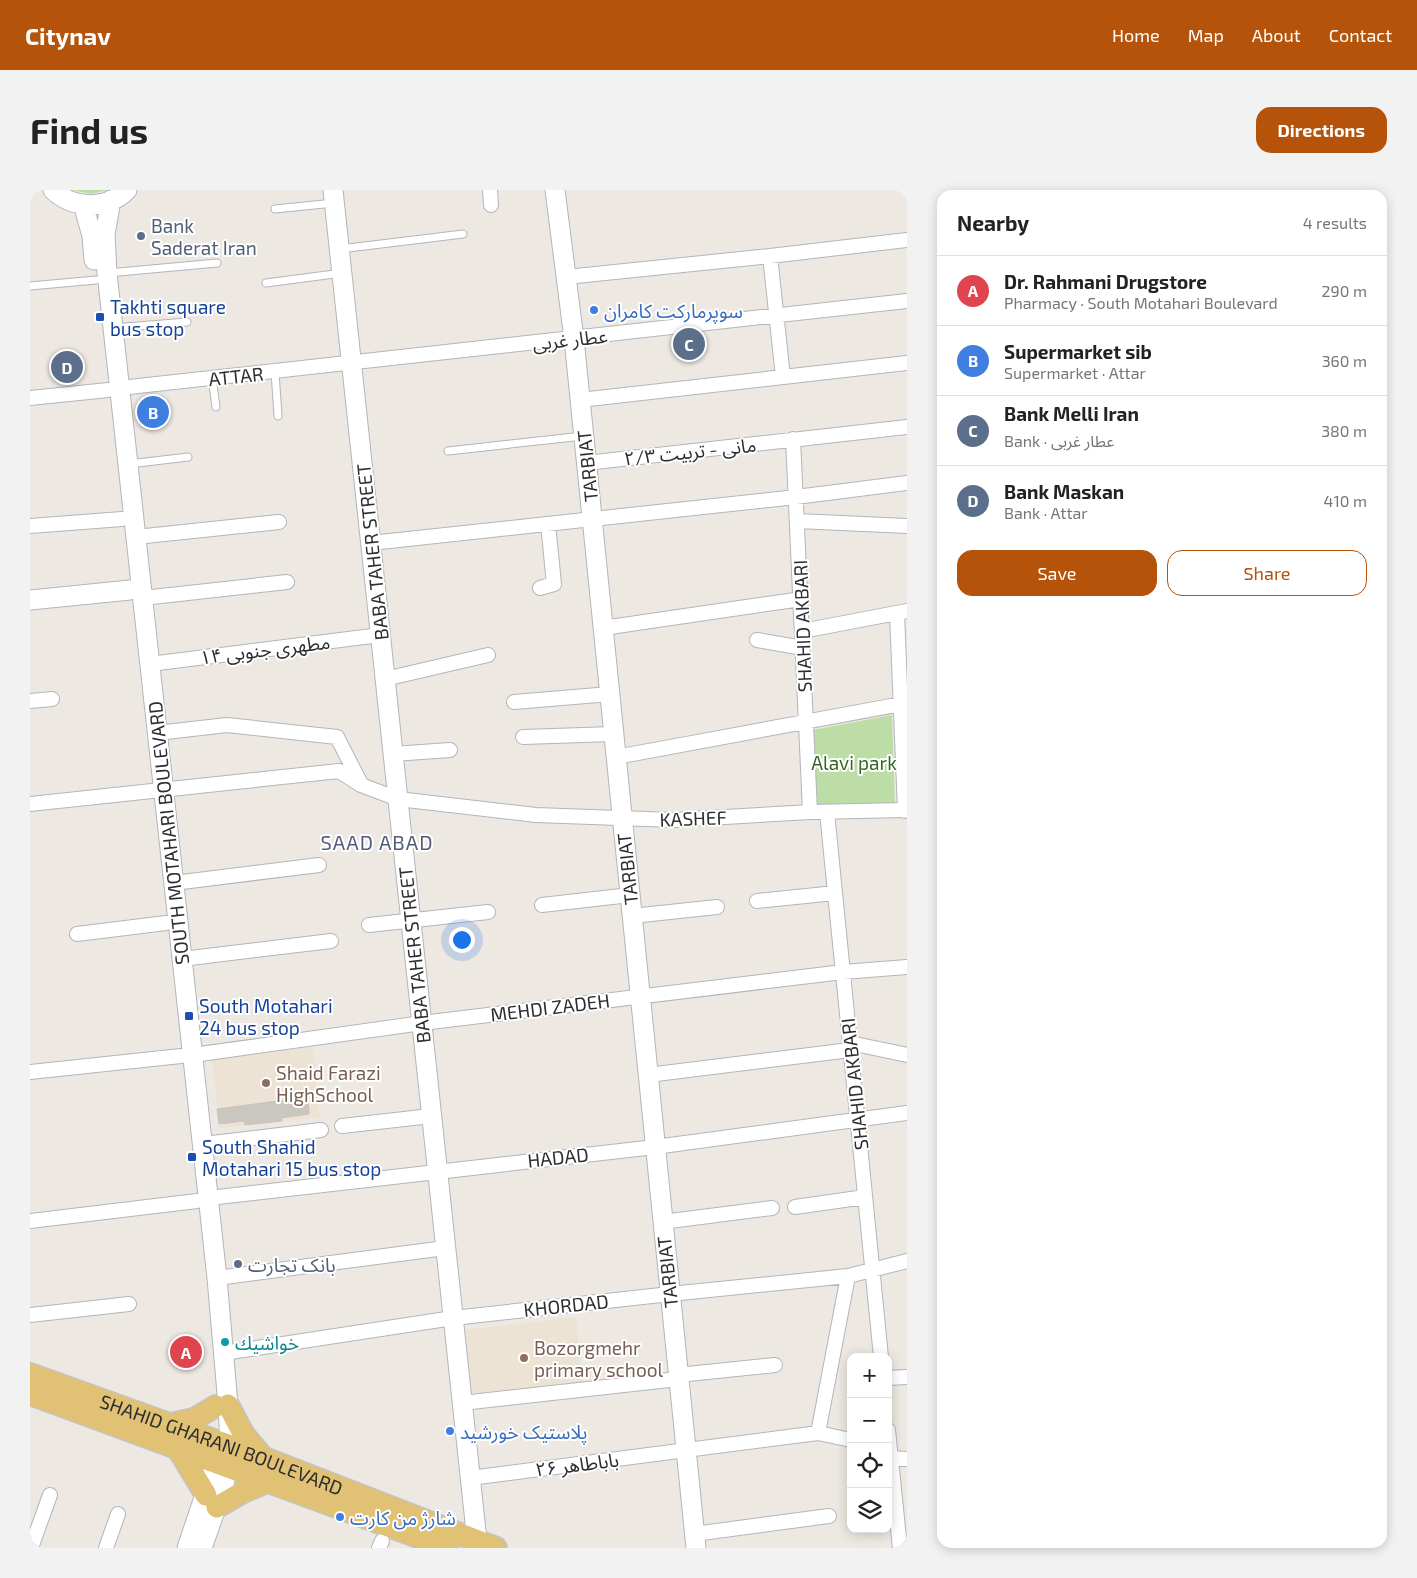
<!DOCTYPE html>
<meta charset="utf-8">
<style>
:root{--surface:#fff;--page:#f2f2f2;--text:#222;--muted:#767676;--line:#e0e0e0;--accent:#b45309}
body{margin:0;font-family:"Exo 2","Noto Sans Arabic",sans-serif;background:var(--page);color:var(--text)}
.controls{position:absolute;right:15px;bottom:15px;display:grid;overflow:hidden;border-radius:10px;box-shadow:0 2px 12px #0003}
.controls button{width:45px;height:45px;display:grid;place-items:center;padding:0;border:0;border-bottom:1px solid var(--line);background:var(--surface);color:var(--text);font:25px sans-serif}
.you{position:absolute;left:431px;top:749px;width:18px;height:18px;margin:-12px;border:4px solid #fff;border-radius:50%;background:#1a73e8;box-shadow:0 0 0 8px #1a73e833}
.badge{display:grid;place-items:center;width:32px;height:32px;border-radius:50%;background:var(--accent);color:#fff;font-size:16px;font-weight:700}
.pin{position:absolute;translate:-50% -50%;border:2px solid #fff;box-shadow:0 1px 5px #0006}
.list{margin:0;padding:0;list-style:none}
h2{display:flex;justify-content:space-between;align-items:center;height:65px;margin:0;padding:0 20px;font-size:21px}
h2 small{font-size:16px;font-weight:400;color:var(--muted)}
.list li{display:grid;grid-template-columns:32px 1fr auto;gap:15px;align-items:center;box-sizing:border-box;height:70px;padding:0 20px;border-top:1px solid var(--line)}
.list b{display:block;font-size:19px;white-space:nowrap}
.list p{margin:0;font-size:16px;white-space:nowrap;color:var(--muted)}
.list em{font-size:16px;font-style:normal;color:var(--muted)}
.actions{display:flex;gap:10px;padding:15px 20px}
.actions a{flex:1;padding:11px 0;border:1px solid var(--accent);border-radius:15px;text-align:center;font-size:18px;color:var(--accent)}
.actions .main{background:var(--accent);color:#fff}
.icon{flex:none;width:28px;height:28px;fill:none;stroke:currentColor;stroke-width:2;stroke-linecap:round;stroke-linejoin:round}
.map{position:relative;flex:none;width:877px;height:1358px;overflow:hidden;border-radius:15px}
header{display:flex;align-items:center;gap:30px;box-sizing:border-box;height:70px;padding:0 25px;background:var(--accent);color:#fff}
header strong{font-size:24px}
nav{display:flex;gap:28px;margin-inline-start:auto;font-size:18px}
.intro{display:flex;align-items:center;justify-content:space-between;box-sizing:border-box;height:120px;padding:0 30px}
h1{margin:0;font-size:35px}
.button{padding:12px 22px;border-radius:15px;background:var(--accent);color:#fff;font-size:18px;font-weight:700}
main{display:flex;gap:30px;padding:0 30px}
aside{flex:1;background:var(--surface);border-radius:15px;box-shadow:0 2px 12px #0003}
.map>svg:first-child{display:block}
</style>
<header>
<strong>Citynav</strong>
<nav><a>Home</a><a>Map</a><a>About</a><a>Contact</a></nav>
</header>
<div class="intro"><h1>Find us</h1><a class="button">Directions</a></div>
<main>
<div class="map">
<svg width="877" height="1358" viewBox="0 0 877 1358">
<rect width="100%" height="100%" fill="#ede8e2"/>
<path fill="#ece3d4" d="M283 857 290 927 189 938 182 868Z
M546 1127 553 1196 441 1209 434 1140Z"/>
<path fill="#bcdda6" d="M41 0H78L61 4Z
M862 525 865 614 787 615 783 540Z"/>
<path fill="#cac6c0" stroke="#c9c3bc" d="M278 907 279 924 251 928 252 931 215 935 214 931 189 934 187 919Z"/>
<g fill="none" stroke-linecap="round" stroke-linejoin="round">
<defs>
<path id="lane" d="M245 19 304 13
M310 59 433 44
M78 83 187 73
M236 93 312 83
M0 96 66 90
M83 138 157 132
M245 182 248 226
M182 188 186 217
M418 261 553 246
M99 274 158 267"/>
<path id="street" d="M460 0 461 15
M740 66 753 187
M536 87 740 66 877 50
M90 198 877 111
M0 208 78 200
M550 210 877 173
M763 249 780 622
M556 273 877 237
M767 331 877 336
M0 336 92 329
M106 347 249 332
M341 353 766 307 877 293
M510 398 524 394 518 334
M113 408 257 392
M867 423 875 621
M573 438 771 409
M772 441 877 421
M727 450 773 458
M120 474 350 445
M355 489 458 465
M0 511 22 509
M484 512 580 504
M127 543 197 535 307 547 331 594
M493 547 583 544
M363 564 420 560
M586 567 877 513
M0 614 309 581 331 595 368 609 506 625 644 630 780 622 877 620
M797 622 851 1167
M144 693 289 675
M727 711 805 703
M512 715 600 705
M602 726 687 717
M339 735 458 722
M47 744 136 733
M152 769 301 751
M820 853 877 865
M163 865 392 833 813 782 877 777
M0 882 151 866
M618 885 820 860
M312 936 401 926
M173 954 291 940
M179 1008 625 957 877 923
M765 1017 835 1007
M0 1031 167 1011
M632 1032 742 1018
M187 1088 415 1058
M0 1125 99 1114
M194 1163 423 1128 640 1104 818 1086 877 1071
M648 1185 745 1175
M858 1188 877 1187
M432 1213 648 1189
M858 1240 870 1358
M788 1243 818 1086
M861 1268 877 1269
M440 1288 788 1243 821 1250
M664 1344 799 1326
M1 1358 20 1305
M76 1358 88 1324
M349 1358 352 1351"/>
<path id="secondary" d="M23 0C43 19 77 20 97 0
M303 0 447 1351
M525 0 544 149 666 1358
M81 10 75 45 77 83 187 1088 198 1215 200 1255 194 1295 172 1358
M53 14 62 46 64 70
M0 410 100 400
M157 1358 186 1272 187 1258"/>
<g id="primary">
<path id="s1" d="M0 1184 234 1268 466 1358"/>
<path d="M0 1204 418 1358"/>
<path d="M198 1215 214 1245 232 1266"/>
<path d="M141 1234 164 1229 186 1216"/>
<path d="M148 1259 176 1305"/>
<path d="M187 1317 213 1302 239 1291"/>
</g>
</defs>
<use href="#lane" stroke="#b3b5bc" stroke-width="9"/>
<use href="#street" stroke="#b3b5bc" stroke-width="16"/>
<use href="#secondary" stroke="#b3b5bc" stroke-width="21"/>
<use href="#primary" stroke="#c4c4c4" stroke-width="24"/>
<use href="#lane" stroke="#fff" stroke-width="7"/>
<use href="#street" stroke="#fff" stroke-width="14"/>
<use href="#secondary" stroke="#fff" stroke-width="19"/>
<use href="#primary" stroke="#e1c173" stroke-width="21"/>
</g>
<g fill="#5c6f8a" stroke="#fff" stroke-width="2">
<circle cx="111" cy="46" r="5"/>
<circle cx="208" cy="1074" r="5"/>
</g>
<g fill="#3f7fe0" stroke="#fff" stroke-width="2">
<circle cx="564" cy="120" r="5"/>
<circle cx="420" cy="1241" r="5"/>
<circle cx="310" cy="1327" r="5"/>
</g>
<g fill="#1a4fb4" stroke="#fff" stroke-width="2">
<rect x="65" y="122" width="10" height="10" rx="2.5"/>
<rect x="154" y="821" width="10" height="10" rx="2.5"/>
<rect x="157" y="962" width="10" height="10" rx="2.5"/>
</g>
<g fill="#8d6e63" stroke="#fff" stroke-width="2">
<circle cx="236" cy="893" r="5"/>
<circle cx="494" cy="1168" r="5"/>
</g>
<circle fill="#0f9aa8" stroke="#fff" stroke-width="2" cx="195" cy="1152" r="5"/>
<g text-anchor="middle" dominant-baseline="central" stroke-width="4" stroke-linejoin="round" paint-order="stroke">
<g font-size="19" fill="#4e5e75" stroke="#fff" text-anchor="start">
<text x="121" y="35">Bank<tspan x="121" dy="22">Saderat Iran</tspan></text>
<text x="218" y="1074">بانک تجارت</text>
</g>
<g font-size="19" fill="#164399" stroke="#fff" text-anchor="start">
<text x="80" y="116">Takhti square<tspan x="80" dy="22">bus stop</tspan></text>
<text x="169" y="815">South Motahari<tspan x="169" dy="22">24 bus stop</tspan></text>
<text x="172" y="956">South Shahid<tspan x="172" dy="22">Motahari 15 bus stop</tspan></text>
</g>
<g font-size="19" fill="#366cbe" stroke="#fff" text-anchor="start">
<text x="574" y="120">سوپرمارکت کامران</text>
<text x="430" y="1241">پلاستیک خورشید</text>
<text x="320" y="1327">شارژ من کارت</text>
</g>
<g font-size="19" fill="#2e2e2e" stroke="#fff">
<text transform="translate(540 149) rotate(-6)">عطار غربی</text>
<text transform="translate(206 186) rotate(-6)">ATTAR</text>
<text transform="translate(660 261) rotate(-6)">مانی - تربیت ۲/۳</text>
<text transform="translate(557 276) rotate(-96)">TARBIAT</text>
<text transform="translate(342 362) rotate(-96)">BABA TAHER STREET</text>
<text transform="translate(772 436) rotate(-92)">SHAHID AKBARI</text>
<text transform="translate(235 459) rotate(-7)">مطهری جنوبی ۱۴</text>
<text transform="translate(663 628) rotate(-2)">KASHEF</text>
<text transform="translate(138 643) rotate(-96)">SOUTH MOTAHARI BOULEVARD</text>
<text transform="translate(597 679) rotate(-96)">TARBIAT</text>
<text transform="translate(384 765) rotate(-96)">BABA TAHER STREET</text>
<text transform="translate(520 817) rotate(-7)">MEHDI ZADEH</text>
<text transform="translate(824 894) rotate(-96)">SHAHID AKBARI</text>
<text transform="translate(528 967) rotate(-6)">HADAD</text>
<text transform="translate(637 1082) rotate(-96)">TARBIAT</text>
<text transform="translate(536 1115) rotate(-6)">KHORDAD</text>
<text stroke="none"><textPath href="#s1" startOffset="204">SHAHID GHARANI BOULEVARD</textPath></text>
<text transform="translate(547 1274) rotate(-7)">باباطاهر ۲۶</text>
</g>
<g font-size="19" fill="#366425" stroke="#fff">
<text x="824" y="572">Alavi park</text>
</g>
<g font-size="19" fill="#785e54" stroke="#fff" text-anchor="start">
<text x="246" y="882">Shaid Farazi<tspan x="246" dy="22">HighSchool</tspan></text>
<text x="504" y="1157">Bozorgmehr<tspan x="504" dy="22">primary school</tspan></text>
</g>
<g font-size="19" fill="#0d838f" stroke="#fff" text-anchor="start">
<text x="205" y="1152">خواشيك</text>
</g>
<g font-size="20" letter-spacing="1" fill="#535c7a" stroke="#fff">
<text x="347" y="652">SAAD ABAD</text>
</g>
</g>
</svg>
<div class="controls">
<button>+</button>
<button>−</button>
<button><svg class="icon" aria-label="locate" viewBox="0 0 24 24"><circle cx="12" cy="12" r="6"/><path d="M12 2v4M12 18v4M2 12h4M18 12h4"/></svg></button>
<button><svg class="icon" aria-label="layers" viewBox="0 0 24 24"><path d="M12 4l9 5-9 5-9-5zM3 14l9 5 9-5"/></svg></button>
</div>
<div class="you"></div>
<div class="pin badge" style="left:156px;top:1162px;background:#e0444e">A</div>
<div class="pin badge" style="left:123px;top:222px;background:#3f7fe0">B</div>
<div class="pin badge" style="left:659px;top:154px;background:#5c6f8a">C</div>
<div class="pin badge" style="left:37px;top:177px;background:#5c6f8a">D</div>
</div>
<aside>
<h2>Nearby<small>4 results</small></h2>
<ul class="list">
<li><span class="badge" style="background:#e0444e">A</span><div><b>Dr. Rahmani Drugstore</b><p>Pharmacy · South Motahari Boulevard</p></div><em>290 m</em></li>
<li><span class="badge" style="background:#3f7fe0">B</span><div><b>Supermarket sib</b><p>Supermarket · Attar</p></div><em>360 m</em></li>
<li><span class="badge" style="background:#5c6f8a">C</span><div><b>Bank Melli Iran</b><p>Bank · عطار غربی</p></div><em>380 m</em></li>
<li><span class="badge" style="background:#5c6f8a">D</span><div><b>Bank Maskan</b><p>Bank · Attar</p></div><em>410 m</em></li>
</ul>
<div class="actions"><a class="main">Save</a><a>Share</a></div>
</aside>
</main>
